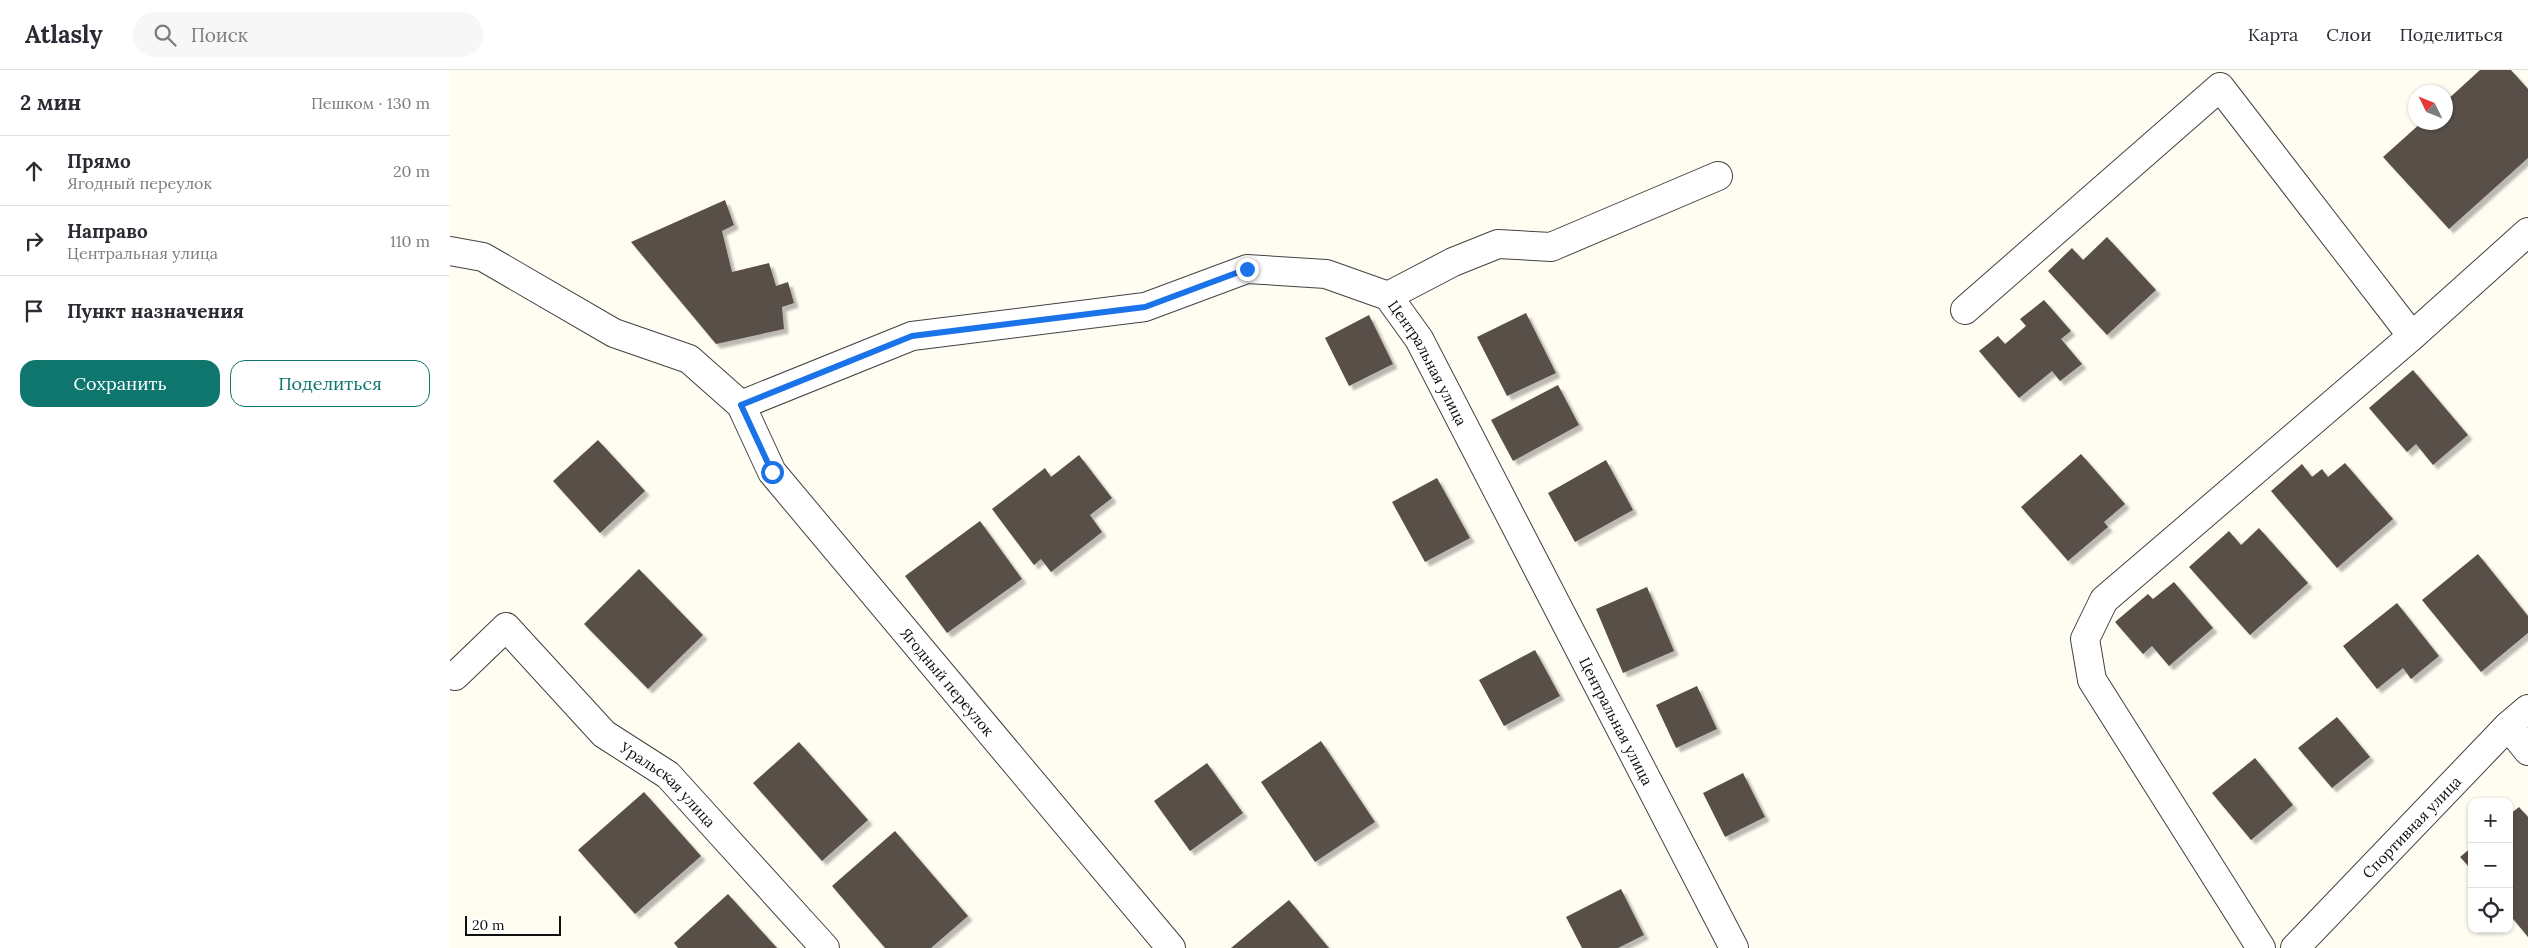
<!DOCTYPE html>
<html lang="ru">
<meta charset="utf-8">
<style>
:root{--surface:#fff;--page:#f7f7f7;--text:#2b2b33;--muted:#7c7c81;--line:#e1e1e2;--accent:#0f766e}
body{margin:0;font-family:Lora,serif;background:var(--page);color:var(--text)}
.controls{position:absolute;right:15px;bottom:15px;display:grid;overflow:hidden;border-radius:10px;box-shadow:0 1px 4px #0004}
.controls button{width:45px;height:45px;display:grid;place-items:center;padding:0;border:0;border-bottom:1px solid var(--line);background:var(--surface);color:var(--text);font:25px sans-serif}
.compass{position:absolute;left:1958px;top:15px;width:45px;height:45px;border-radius:50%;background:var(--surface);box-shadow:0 1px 4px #0004;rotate:313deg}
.scale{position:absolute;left:15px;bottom:12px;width:96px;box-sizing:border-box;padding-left:5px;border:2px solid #0f0f0f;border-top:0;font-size:14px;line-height:18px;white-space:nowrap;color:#0f0f0f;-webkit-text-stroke:4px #fff;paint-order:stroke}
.stop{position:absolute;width:15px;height:15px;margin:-11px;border:4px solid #1a73e8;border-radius:50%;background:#fff}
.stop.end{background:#1a73e8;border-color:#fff;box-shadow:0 1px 5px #0008}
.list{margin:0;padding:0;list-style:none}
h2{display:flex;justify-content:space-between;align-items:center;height:65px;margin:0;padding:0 20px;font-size:21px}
h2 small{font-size:16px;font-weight:400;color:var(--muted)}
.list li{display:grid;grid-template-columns:32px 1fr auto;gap:15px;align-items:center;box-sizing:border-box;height:70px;padding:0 20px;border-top:1px solid var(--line)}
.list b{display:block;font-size:19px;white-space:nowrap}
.list p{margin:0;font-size:16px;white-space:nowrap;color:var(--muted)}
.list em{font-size:16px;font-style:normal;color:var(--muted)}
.actions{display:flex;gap:10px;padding:15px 20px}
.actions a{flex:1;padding:11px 0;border:1px solid var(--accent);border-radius:15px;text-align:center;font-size:18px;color:var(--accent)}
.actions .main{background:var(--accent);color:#fff}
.icon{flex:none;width:28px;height:28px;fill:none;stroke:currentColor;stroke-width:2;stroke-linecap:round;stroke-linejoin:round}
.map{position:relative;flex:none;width:2078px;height:878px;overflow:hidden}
header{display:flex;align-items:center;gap:30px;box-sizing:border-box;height:70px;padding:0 25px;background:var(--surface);border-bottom:1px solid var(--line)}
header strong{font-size:24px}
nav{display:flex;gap:28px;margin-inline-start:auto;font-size:18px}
.search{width:350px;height:45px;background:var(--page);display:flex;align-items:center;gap:12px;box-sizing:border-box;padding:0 18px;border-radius:28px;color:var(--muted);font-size:19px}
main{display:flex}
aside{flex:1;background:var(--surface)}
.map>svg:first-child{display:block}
</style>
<header>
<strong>Atlasly</strong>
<div class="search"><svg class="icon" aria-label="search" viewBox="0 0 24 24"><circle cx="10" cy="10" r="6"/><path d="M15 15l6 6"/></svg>Поиск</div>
<nav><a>Карта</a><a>Слои</a><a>Поделиться</a></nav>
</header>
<main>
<aside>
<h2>2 мин<small>Пешком · 130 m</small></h2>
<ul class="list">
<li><svg class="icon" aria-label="ahead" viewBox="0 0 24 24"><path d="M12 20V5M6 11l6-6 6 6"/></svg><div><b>Прямо</b><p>Ягодный переулок</p></div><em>20 m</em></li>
<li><svg class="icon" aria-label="right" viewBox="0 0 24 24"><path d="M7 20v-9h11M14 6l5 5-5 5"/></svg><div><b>Направо</b><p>Центральная улица</p></div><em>110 m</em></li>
<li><svg class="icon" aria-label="arrive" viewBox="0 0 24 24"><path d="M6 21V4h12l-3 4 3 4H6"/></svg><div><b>Пункт назначения</b></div></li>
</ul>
<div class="actions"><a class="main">Сохранить</a><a>Поделиться</a></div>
</aside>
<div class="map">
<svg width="2078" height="878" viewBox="0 0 2078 878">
<defs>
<filter id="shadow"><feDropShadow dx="4.5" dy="4.5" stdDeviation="1" flood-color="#0004"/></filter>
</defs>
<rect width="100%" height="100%" fill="#fffcf2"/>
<path fill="#594f4a" filter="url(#shadow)" d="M2030 0H2061L2078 19V88L1999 159 1933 87 1972 52H1996V31Z
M275 130 284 155 272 161 282 202 319 193 326 216 338 212 344 233 332 237 334 259 266 274 181 172Z
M1657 167 1706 220 1657 265 1598 201 1622 178 1633 190Z
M1594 230 1621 261 1611 269 1632 294 1610 311 1602 301 1569 328 1529 281 1548 266 1555 274 1576 256 1570 249Z
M1076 243 1106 303 1057 326 1027 267Z
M919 245 943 294 899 316 875 268Z
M1963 300 2018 365 1983 395 1966 374 1957 382 1919 338Z
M1108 315 1129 355 1063 391 1041 350Z
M148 370 195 421 150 463 103 411Z
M1631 384 1675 434 1654 452 1658 457 1618 491 1571 437Z
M629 385 662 428 640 445 652 462 601 502 591 489 584 495 542 439 595 398 601 407Z
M1156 390 1183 440 1125 472 1098 423Z
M1895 393 1943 449 1887 498 1821 421 1852 394 1862 407 1872 399 1878 407Z
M987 408 1020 468 975 492 942 432Z
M530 451 572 509 497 563 455 506Z
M1809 458 1858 513 1800 565 1739 497 1779 461 1791 475Z
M2028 484 2078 546V563L2031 602 1972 530Z
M189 499 253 565 198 619 134 554Z
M1724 512 1763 558 1719 596 1702 576 1693 584 1665 552 1698 524 1703 529Z
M1197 517 1224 581 1173 603 1146 539Z
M1947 533 1989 586 1961 609 1953 598 1927 619 1893 576Z
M1085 580 1110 626 1054 656 1029 610Z
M1247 616 1267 659 1226 678 1206 635Z
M1887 647 1920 687 1882 718 1848 678Z
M871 671 925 752 865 792 811 712Z
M349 672 418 750 372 791 303 713Z
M1805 688 1843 735 1801 770 1762 723Z
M757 693 793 743 740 781 704 731Z
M1293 703 1315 747 1275 767 1253 723Z
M194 722 251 786 185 844 128 780Z
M2069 737 2078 747V867L2059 844V745Z
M445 761 518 846 481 878H435L382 816Z
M2022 777V800L2010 787Z
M1171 819 1194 865 1168 878H1132L1116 847Z
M278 824 327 878H228L224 873Z
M839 830 879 878H781Z"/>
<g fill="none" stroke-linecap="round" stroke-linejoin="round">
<defs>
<g id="minor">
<path id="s1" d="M0 181 33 187 164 263 239 289 291 335 322 402 721 878"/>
<path d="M938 226 1003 192 1048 174 1101 177 1268 106"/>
<path d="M1515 240 1770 17 1962 266"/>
<path id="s2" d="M291 335 462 266 695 237 797 199 876 204 938 226 969 269 1284 878"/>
<path id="s3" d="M5 606 56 557 154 664 218 705 375 878"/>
<path d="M2058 656 2078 681"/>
<path d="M1811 878 1642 610 1635 569 1654 530 1962 266 2078 162"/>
<path id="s4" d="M1845 878 2058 656 2078 639"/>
</g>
</defs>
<use href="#minor" stroke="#424242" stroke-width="30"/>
<use href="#minor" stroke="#fff" stroke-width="28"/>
</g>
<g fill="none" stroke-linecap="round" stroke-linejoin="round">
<path stroke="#1a73e8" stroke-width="6" d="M322 402 291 335 462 266 695 237 797 199"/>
</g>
<g text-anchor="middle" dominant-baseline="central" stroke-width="5" stroke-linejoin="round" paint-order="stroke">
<g font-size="15" fill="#0f0f0f" stroke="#fff">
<text stroke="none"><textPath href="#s2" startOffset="751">Центральная улица</textPath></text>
<text stroke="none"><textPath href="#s1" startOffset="681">Ягодный переулок</textPath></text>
<text stroke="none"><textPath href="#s2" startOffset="1156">Центральная улица</textPath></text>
<text stroke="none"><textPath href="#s3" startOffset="298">Уральская улица</textPath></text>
<text stroke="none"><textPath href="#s4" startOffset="168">Спортивная улица</textPath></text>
</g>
</g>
</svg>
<div class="controls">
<button>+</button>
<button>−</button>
<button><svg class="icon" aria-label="locate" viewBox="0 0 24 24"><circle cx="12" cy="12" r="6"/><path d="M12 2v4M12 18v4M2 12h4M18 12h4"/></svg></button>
</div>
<svg class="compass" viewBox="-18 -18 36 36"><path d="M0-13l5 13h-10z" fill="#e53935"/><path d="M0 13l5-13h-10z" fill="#7c7c81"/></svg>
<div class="scale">20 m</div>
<div class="stop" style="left:322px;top:402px"></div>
<div class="stop end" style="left:797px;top:199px"></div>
</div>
</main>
